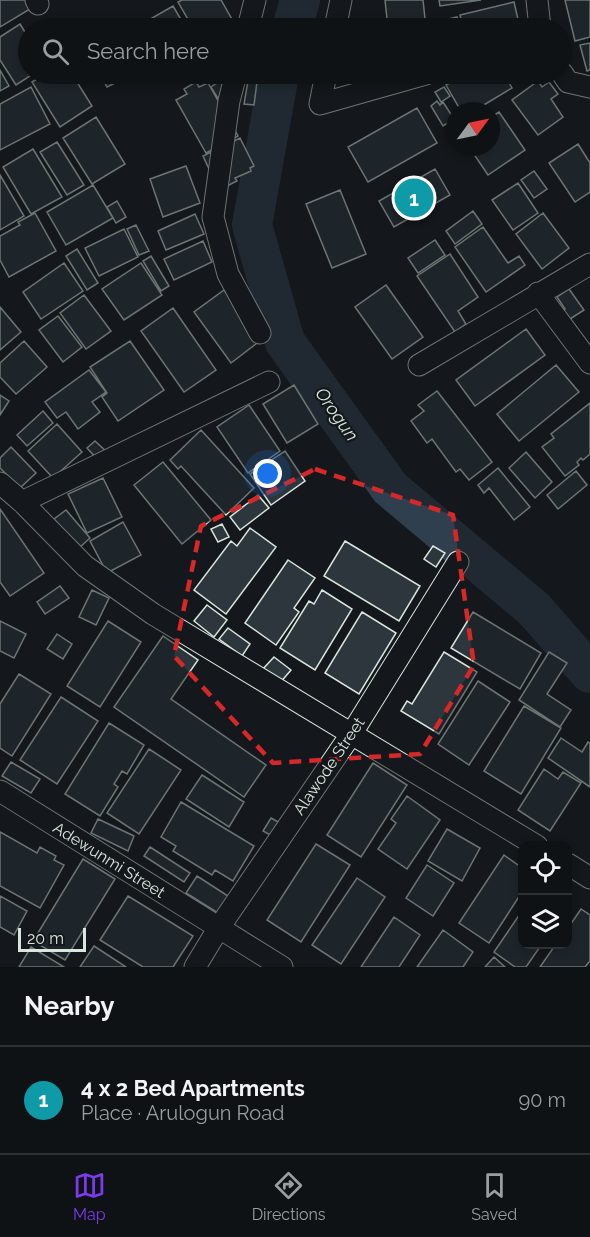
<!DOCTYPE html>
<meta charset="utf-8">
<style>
:root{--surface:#0f1215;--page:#181b1e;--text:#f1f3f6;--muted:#9b9ea0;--line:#2f3234;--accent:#7c3aed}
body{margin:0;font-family:Raleway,sans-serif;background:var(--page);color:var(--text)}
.controls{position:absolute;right:18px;bottom:18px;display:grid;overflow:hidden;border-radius:12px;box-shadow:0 3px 9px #0003}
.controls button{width:54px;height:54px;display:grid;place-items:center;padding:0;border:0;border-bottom:2px solid var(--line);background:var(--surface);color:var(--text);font:30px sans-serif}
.compass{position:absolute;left:446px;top:102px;width:54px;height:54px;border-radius:50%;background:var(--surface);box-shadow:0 3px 9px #0003;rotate:57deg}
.scale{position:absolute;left:18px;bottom:15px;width:68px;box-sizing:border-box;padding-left:6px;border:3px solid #d8e6dc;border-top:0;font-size:16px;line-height:21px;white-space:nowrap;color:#d8e6dc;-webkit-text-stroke:4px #14181c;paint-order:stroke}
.you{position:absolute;left:268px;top:474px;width:21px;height:21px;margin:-15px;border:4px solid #fff;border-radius:50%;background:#1a73e8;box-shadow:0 0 0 9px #1a73e833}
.badge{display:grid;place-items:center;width:39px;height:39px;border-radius:50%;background:var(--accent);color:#fff;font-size:20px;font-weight:700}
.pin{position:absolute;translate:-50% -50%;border:3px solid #fff;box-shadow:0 2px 6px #0006}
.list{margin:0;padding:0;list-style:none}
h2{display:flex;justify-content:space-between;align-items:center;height:78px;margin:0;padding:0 24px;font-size:26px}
h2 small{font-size:20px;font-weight:400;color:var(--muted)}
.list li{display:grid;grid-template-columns:39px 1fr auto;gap:18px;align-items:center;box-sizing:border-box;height:108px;padding:0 24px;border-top:2px solid var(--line)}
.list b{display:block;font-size:22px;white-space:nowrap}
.list p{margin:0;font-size:20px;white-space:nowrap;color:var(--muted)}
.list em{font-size:20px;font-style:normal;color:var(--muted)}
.icon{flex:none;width:33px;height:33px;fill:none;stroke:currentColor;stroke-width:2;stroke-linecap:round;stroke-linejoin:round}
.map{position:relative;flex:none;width:590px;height:967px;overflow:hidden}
.search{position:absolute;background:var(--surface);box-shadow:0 3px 9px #0003;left:18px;right:18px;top:18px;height:66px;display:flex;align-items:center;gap:15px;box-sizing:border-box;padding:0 21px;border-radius:33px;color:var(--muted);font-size:22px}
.sheet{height:186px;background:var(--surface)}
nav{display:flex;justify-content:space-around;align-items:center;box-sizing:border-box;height:84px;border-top:2px solid var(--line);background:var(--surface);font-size:16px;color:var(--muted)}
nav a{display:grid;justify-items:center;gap:3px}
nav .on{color:var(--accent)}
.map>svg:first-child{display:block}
</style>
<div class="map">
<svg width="590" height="967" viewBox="0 0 590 967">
<rect width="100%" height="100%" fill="#14181c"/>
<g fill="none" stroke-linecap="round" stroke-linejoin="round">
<path stroke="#2f3f4d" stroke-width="40" d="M292 28 300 0
M279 74 252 225 285 342 390 488 534 609 590 673"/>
</g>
<path fill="#2c363c" stroke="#d8e6dc" stroke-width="1.5" d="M0 0H25L30 9 0 27Z
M182 0H221L237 28H193L178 2Z
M385 0H423L426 28H388Z
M439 0H481L440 6Z
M565 0H590V37L575 41Z
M514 2 520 28H463L460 15Z
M173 6 186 28H142L140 25Z
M457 17 460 28H446L444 20Z
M20 24 28 37V74H33L16 85 0 60V37Z
M590 43V70L587 71 580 45Z
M0 70 9 86 0 91Z
M45 74H72L92 106 60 127 32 82Z
M100 74H133L107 87Z
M466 74H504L512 88 474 111H461L446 85Z
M220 81 233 102 223 107 211 87Z
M248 81 257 82 254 105 244 104Z
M538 81 542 87 549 82 558 94 551 99 563 117 538 135 512 100Z
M196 82 199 87 208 83 238 136 206 153 176 100 187 94 184 89Z
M31 87 50 124 0 150V104Z
M444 87 450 96 441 102 435 92Z
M437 101 440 105 443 102 454 119 443 126 431 106Z
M417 108 437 143 368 182 348 147Z
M499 112 525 150 488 175 469 147H491V117Z
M96 117 125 164 92 184 63 138Z
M240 138 254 166 250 168 251 171 235 178 237 181 219 190 203 156Z
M57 142 84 185 67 195 40 152Z
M578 144 590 163V192L575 202 549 163Z
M33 149 62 197 31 214 3 167Z
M186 166 200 203 163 217 150 179Z
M435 169 450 195 394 227 379 201Z
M534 171 547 189 534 198 521 180Z
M0 175 24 216 0 230Z
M518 183 538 213 513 230 492 200Z
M93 185 113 218 66 245 47 212Z
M340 190 366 254 332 268 306 204Z
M117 201 126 217 116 223 107 207Z
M473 211 482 224 455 244 446 231Z
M35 213 56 251 9 277 0 260V236L20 225 18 222Z
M543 213 569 248 542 269 516 234Z
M195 214 204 234 166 250 158 231Z
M136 225 149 251 139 255 127 229Z
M483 227 508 263 519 256 525 265 486 292 455 247Z
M124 229 138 257 99 276 85 248Z
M435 240 445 255 418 273 408 258Z
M203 241 212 262 174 280 164 259Z
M77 249 98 283 87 290 66 256Z
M450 254 478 297 458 311 466 324 455 332 417 276Z
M151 256 169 286 161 291 143 261Z
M64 263 83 291 41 319 23 292Z
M141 263 162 295 124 320 102 289Z
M386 285 423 337 392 359 355 307Z
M569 289 584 310 564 323 558 313 565 309 557 297Z
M224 290 261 340 231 363 194 312Z
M84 295 111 331 86 349 60 313Z
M0 307 21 332 0 350Z
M173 308 216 370 184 392 141 331Z
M58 316 82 347 63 362 39 330Z
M526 329 545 355 475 406 456 380Z
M24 341 47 367 16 394 0 377V363Z
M130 341 164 390 118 421 102 397 107 393 90 367Z
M556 365 579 392 519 441 497 414Z
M89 370 106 392 92 402 100 412 78 429 66 412 57 418 45 402Z
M294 385 318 424 287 443 263 404Z
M437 391 492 462 469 480 460 469 456 472 432 439 427 443 411 421 424 411 418 405Z
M0 395 9 401 0 415Z
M590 403V454L583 460 581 458 577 462 579 465 565 476 542 447 554 438 551 434Z
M249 405 280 451 248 473 217 427Z
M43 411 53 423 27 446 17 435Z
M57 424 82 452 53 478 28 451Z
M201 430 254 488 226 515 181 466 178 469 170 460Z
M95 441 109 454 100 462 87 448Z
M11 447 36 473 20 488 0 468V458Z
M285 451 305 481 271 505 250 474Z
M526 452 552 482 535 498 509 468Z
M163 462 211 520 182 544 134 485Z
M498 468 530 507 514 520 489 488 484 493 478 485Z
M576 471 587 485 558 509 547 495Z
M103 478 122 517 87 533 68 494Z
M258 495 269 508 240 530 230 517Z
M0 509 44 573 10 596 0 582Z
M66 510 90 538 79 548 54 519Z
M123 522 141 555 107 573 90 541Z
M222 524 229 537 218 542 211 529Z
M250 528 276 547 226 614 194 590 231 541 237 546Z
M345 541 420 586 399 621 324 576Z
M433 546 445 553 436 567 424 559Z
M288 560 315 578 294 608 299 612 276 645 245 623Z
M60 586 69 598 45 614 37 602Z
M92 590 109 598 96 625 79 617Z
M322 590 352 609 315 670 280 648 309 601 314 604Z
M207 605 227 620 214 637 194 621Z
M362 612 396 633 359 694 325 673Z
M473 612 541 653 520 689 451 648Z
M0 621 26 634 14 658 0 651Z
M108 621 141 642 100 707 67 686Z
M228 628 250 644 242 656 219 639Z
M57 634 72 644 63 659 47 649Z
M163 636 198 660 171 699 266 765 244 797 114 707Z
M444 652 477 672 439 734 401 711 407 701 412 704Z
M549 652 567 663 547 694 571 710 560 727 519 700Z
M274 657 291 670 279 684 262 670Z
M19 674 51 694 12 756 0 748V704Z
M478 681 510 702 469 765 438 744Z
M61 697 98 721 57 784 20 760Z
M524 706 561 728 521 794 484 771Z
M109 723 144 745 127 774 122 771 114 784 118 787 100 816 65 794Z
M561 738 582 752 588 742 590 743V787L548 758Z
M149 749 181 770 139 834 107 813Z
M11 762 40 779 31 793 2 776Z
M373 763 407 785 361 857 327 835Z
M544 769 558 779 563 772 581 783 550 831 518 810Z
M202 775 244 802 229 827 186 799Z
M407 796 440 820 407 869 378 849 396 823 391 819Z
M181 802 254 846 233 881 215 870 212 875 173 851 176 846 161 837Z
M271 818 280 823 272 836 263 831Z
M98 819 134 836 128 851 91 833Z
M447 829 480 848 462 881 428 861Z
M0 832 37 853 40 847 56 856 54 860 64 865 40 908 0 886Z
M316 844 350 865 301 942 267 920Z
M150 847 190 873 184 882 144 856Z
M504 855 522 868V892L489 943 459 923Z
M83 859 115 879 65 960 33 941Z
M427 865 454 883 433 916 406 898Z
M197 876 228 896 218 913 186 893Z
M357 878 385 897 341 964 312 945Z
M0 896 27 911 14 935 0 927Z
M128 896 193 936 173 967H143L100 940Z
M581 909 590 915V961L585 967H540L556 944H568V928Z
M522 911V944H542L526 967H515L494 952Z
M394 917 420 935 399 967H361Z
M443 930 473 952 463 967H417Z
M94 946 126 967H80Z
M31 947 64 967H19Z
M494 957 505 967H485Z"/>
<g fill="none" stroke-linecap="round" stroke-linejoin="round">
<defs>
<path id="minor" d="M36 0 38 4
M537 0 540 28
M248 28 255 0
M335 28 341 0
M562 73 568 82 590 87
M236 74 229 101 213 217 228 274 260 333
M326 74 320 104 426 74
M538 293 590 363
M419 365 590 264
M0 483 22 502 85 566 153 614 537 846
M22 502 269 382
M0 791 282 967
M568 864 590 878
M195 967 218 929 352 733 458 562"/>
</defs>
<use href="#minor" stroke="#d8e6dc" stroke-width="23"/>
<use href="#minor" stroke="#14181c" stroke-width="21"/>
</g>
<path d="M0 0H590V967H0ZM315 469 453 515 474 665 420 754 273 763 174 656 201 526Z" fill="#14181c" fill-opacity=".55" fill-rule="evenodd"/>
<path fill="none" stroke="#d62828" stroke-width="4.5" stroke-dasharray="12 8" stroke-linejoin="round" d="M315 469 453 515 474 665 420 754 273 763 174 656 201 526Z"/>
<g text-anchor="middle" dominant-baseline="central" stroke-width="4.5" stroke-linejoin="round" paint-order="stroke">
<g font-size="16" fill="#d8e6dc" stroke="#14181c">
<text transform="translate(329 766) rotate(-56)">Alawode Street</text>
<text transform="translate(109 860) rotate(32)">Adewunmi Street</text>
</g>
<g font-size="18" font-style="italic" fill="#d8e6dc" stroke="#14181c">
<text transform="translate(337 414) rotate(55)">Orogun</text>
</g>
</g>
</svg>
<div class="controls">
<button><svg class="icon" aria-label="locate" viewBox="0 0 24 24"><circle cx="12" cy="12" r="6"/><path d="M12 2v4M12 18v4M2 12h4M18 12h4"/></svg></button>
<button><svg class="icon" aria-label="layers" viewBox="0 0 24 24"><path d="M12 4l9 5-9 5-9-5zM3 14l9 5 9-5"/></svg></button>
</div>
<svg class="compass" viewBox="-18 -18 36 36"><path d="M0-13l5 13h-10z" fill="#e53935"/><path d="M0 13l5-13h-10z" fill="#9b9ea0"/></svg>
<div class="scale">20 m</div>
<div class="you"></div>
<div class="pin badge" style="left:414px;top:198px;background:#0f9aa8">1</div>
<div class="search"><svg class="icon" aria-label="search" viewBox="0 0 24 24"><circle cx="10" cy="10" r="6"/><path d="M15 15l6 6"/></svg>Search here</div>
</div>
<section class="sheet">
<h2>Nearby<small></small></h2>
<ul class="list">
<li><span class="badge" style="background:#0f9aa8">1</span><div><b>4 x 2 Bed Apartments</b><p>Place · Arulogun Road</p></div><em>90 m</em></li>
</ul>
</section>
<nav>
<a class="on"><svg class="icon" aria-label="map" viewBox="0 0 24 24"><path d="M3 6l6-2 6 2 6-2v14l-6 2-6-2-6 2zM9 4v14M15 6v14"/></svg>Map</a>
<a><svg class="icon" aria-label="directions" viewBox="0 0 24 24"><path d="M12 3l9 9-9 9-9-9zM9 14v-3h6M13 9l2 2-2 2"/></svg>Directions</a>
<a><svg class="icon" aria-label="saved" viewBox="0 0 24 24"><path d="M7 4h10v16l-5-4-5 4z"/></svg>Saved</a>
</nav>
